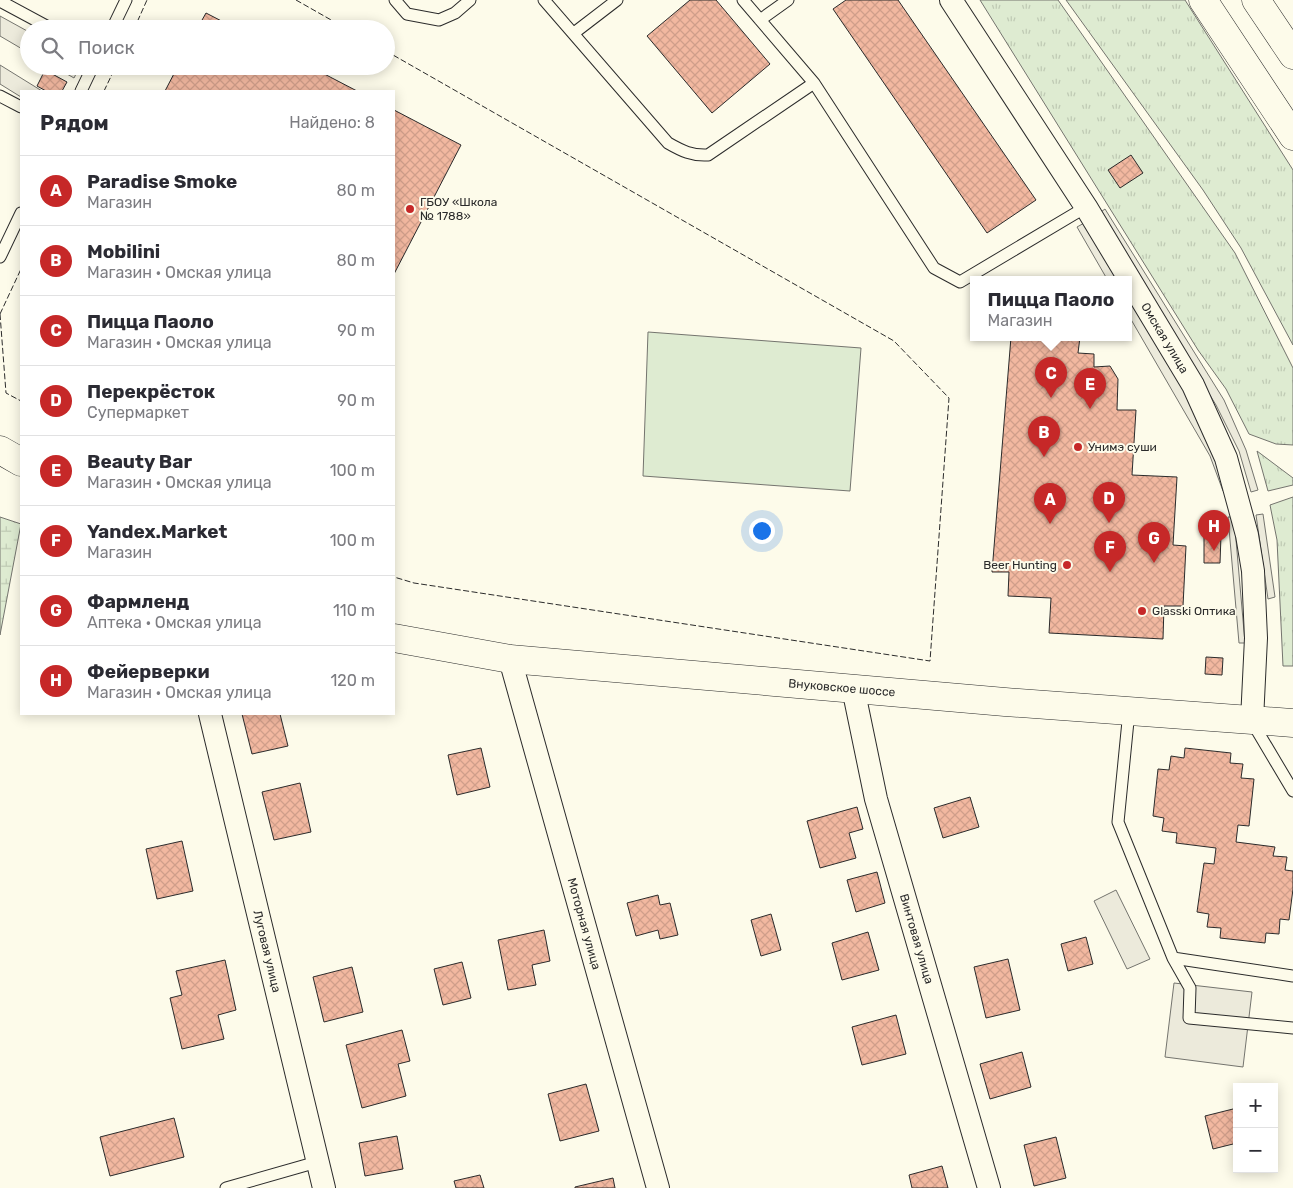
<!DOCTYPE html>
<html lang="ru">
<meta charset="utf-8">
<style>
:root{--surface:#fff;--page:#f7f7f7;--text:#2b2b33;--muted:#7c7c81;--line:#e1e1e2;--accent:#c62828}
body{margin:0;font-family:Rubik,sans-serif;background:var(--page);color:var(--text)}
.controls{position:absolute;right:15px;bottom:15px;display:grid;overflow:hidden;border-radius:0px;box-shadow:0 2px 12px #0003}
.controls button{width:45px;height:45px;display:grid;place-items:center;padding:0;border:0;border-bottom:1px solid var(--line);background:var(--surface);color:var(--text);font:25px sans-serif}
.you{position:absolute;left:761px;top:530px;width:18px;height:18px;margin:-12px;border:4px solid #fff;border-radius:50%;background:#1a73e8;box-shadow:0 0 0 8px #1a73e833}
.badge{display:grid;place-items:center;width:32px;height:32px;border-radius:50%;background:var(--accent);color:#fff;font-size:16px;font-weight:700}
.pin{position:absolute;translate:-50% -41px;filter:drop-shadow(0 1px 2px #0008)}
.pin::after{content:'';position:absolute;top:26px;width:18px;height:15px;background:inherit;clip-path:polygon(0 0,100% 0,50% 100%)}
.popup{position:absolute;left:970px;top:276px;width:162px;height:65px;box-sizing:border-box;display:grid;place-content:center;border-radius:0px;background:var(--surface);filter:drop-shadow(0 1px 4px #0005);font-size:16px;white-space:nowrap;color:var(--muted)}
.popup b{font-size:19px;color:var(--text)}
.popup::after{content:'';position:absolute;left:50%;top:100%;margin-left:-10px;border:10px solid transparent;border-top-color:var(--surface)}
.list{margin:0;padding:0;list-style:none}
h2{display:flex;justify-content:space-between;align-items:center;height:65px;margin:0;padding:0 20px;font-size:21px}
h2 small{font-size:16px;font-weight:400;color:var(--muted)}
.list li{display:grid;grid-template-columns:32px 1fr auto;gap:15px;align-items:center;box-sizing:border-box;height:70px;padding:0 20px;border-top:1px solid var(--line)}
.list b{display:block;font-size:19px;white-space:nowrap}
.list p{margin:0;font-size:16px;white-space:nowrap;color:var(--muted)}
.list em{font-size:16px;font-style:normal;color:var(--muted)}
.icon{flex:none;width:28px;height:28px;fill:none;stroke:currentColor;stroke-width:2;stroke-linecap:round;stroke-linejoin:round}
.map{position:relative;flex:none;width:1293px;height:1188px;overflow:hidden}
.search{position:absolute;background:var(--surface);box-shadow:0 2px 12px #0003;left:20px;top:20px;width:375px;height:55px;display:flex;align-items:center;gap:12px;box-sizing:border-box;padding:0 18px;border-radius:28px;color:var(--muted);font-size:19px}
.panel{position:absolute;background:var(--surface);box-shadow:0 2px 12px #0003;left:20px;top:90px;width:375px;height:625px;border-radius:0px}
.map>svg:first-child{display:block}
</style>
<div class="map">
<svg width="1293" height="1188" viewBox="0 0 1293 1188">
<defs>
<pattern id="grass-tufts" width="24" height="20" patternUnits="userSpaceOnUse" patternTransform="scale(1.25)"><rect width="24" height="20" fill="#deebd1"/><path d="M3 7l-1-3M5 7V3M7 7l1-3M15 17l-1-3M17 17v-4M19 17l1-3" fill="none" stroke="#bfcab4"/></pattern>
<pattern id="wetland-marsh" width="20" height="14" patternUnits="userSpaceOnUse" patternTransform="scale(1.25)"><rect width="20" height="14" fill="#deebd1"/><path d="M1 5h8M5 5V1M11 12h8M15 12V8" fill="none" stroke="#bfcab4"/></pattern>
<pattern id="building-cross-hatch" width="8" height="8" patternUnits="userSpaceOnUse" patternTransform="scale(1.25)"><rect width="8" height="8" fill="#f2b8a0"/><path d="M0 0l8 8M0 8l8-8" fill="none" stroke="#d09e8a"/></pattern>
</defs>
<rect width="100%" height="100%" fill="#fdfbea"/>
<path fill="url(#grass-tufts)" stroke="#74746e" d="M980 0H1058L1235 253 1293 368V445L1276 444 1249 434 1226 389 1198 350Z
M1066 0H1185L1293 170V345L1241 248 1203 190Z
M1257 451 1293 478V485L1268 491Z
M1293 497V666H1283L1277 540 1270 505Z"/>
<path fill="url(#wetland-marsh)" stroke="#74746e" d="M0 517 21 524 0 635Z"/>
<path fill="#deebd1" stroke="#74746e" d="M648 332 861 348 850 491 643 476Z"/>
<path fill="#eceadb" stroke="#74746e" d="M0 16 29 32V53L0 36Z
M0 65 42 91H21V97L0 84Z
M53 66H80L74 78Z
M1105 209 1224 400 1246 450 1258 490 1251 492 1239 451 1216 405 1098 214Z
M1086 222 1119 279H1107L1077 227Z
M1128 295 1211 438 1230 489 1223 491 1210 456 1129 316Z
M1263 514 1275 597 1268 599 1256 515Z
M1228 517H1234L1245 643H1239Z
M1116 890 1150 959 1127 969 1094 901Z
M1174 983 1252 992 1243 1067 1165 1057Z"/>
<path fill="url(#building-cross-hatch)" stroke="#2b2b2b" d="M690 0H716L770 64 712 113 647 36Z
M846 0H898L1036 200 987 233 833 9Z
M206 13 237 29H197Z
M178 66H309L357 91H165Z
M45 70 67 82 62 91H46L37 86Z
M394 110 461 145 394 274Z
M1131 155 1143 173 1120 188 1108 170Z
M1011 337H1080L1078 353 1094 354V367L1110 366 1118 379 1117 410H1136L1132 475 1177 477 1173 545 1186 546 1183 606H1164L1163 639 1049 633 1051 598 1008 596 1009 572H992Z
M1204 535H1221L1220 563H1204Z
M1206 657 1223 658 1222 675 1205 674Z
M242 714H280L288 746 252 754Z
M481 748 490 787 457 795 448 755Z
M1185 748 1231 753 1230 763 1243 764 1241 778 1254 779 1249 826 1238 825 1236 842 1275 847 1273 856 1287 857 1285 870 1293 871V889L1289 920 1280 919 1279 934 1266 933 1265 943 1220 938 1221 928 1207 927 1209 914 1197 912 1204 863 1214 864 1216 848 1176 843 1177 833 1162 831 1164 818 1153 816 1158 769 1169 770 1171 756 1184 758Z
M300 783 311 832 274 840 262 792Z
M970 797 979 827 943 838 934 808Z
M857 807 863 829 849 833 856 858 820 868 807 821Z
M182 841 193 891 157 899 146 849Z
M877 872 885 903 856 912 847 880Z
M658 895 660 905 670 903 678 935 660 939 658 930 636 936 627 903Z
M771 914 781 950 761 956 751 920Z
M544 930 550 961 532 965 536 985 508 990 498 940Z
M868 932 879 970 842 980 832 943Z
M1086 937 1093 964 1068 971 1061 944Z
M1008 959 1020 1010 986 1018 974 967Z
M225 960 236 1010 218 1015 224 1039 182 1049 170 998 182 995 176 971Z
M462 962 471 998 443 1005 434 969Z
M352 967 363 1012 324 1022 313 977Z
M896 1015 906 1054 862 1065 852 1027Z
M402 1030 410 1061 398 1064 406 1096 362 1108 346 1045Z
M1022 1052 1031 1087 990 1099 980 1064Z
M586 1084 599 1131 560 1141 548 1094Z
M1237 1108V1143L1213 1149 1205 1116Z
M174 1118 184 1157 110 1176 100 1137Z
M397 1136 403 1169 365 1176 359 1143Z
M1056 1137 1066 1178 1034 1186 1024 1145Z
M942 1166 948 1188H912L909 1175Z
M480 1175 484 1188H456L454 1181Z
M613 1178 615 1188H575V1187Z"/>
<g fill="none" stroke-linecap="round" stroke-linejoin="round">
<defs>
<path id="service" d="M395 0 407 14 439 20 455 13 470 0
M544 0 668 143C682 151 692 156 708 155L814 83
M743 0 814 83 934 268 960 282 1086 207
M0 1 52 29
M760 20 788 0
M112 29 126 0
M574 33 617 0
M81 91 93 66
M0 96 21 107
M0 257 21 213
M1129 711 1118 822 1173 958 1293 976
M1252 722 1293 791
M1173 958 1190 988 1189 1018 1293 1028
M226 1188 317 1162"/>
<g id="minor">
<path id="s1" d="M951 0 1086 207 1193 385 1226 458 1247 535 1253 571 1256 638 1252 720"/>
<path id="s2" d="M510 659 658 1188"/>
<path id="s3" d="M853 688 876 799 989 1188"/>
<path id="s4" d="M210 714 324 1188"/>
</g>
<g id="tertiary">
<path d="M1203 0 1293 136"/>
<path d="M0 450 21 462"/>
<path id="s5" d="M394 638 510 659 1005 702 1293 723"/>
</g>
<path id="primary" d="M1256 0 1293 55"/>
</defs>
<use href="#service" stroke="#2b2b2b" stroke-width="13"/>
<use href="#minor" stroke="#2b2b2b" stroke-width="24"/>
<use href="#tertiary" stroke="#2b2b2b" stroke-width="29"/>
<use href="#primary" stroke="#2b2b2b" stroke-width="29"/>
<use href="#service" stroke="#fdfbea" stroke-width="11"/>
<use href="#minor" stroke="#fdfbea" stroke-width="22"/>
<use href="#tertiary" stroke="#fdfbea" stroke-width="28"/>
<use href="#primary" stroke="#fdfbea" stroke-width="28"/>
<path stroke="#2b2b2b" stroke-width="1" stroke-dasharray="6 2.5" stroke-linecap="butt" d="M296 0 347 29
M134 29 147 0
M386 51 894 341 949 398 930 661 414 583 394 577
M104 91 116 66
M0 314 6 393 21 401
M0 314 21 269"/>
</g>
<g fill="#c62828" stroke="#fdfbea" stroke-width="2">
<circle cx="410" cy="209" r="5"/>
<circle cx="1078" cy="447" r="5"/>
<circle cx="1067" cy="565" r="5"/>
<circle cx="1142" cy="611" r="5"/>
</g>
<g text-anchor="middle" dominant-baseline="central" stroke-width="4" stroke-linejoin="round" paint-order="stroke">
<g font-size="12" fill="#2b2b2b" stroke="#fdfbea" text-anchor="start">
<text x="420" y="202">ГБОУ «Школа<tspan x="420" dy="14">№ 1788»</tspan></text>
<text x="1088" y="447">Унимэ суши</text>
<text x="1057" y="565" text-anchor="end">Beer Hunting</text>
<text x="1152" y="611">Glasski Оптика</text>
</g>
<g font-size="12" fill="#2b2b2b" stroke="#fdfbea">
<text stroke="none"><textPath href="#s1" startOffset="400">Омская улица</textPath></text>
<text stroke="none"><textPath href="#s5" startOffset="451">Внуковское шоссе</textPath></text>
<text stroke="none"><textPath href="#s2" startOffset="275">Моторная улица</textPath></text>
<text stroke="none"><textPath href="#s3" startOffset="259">Винтовая улица</textPath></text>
<text stroke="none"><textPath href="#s4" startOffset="244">Луговая улица</textPath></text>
</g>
</g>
</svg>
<div class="controls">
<button>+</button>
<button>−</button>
</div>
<div class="you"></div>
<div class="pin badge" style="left:1050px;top:524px">A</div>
<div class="pin badge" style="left:1044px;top:457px">B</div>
<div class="pin badge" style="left:1051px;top:398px">C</div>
<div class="popup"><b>Пицца Паоло</b>Магазин</div>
<div class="pin badge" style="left:1109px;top:523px">D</div>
<div class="pin badge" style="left:1090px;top:409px">E</div>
<div class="pin badge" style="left:1110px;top:572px">F</div>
<div class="pin badge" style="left:1154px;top:563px">G</div>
<div class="pin badge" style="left:1214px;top:551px">H</div>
<div class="search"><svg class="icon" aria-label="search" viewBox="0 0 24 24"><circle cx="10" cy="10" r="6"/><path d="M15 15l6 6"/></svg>Поиск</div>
<section class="panel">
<h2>Рядом<small>Найдено: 8</small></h2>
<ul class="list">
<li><span class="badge">A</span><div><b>Paradise Smoke</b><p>Магазин</p></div><em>80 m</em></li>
<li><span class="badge">B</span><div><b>Mobilini</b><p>Магазин · Омская улица</p></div><em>80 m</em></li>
<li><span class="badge">C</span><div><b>Пицца Паоло</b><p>Магазин · Омская улица</p></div><em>90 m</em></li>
<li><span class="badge">D</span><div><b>Перекрёсток</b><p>Супермаркет</p></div><em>90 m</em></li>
<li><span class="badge">E</span><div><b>Beauty Bar</b><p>Магазин · Омская улица</p></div><em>100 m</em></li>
<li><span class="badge">F</span><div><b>Yandex.Market</b><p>Магазин</p></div><em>100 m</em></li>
<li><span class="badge">G</span><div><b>Фармленд</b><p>Аптека · Омская улица</p></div><em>110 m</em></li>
<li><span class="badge">H</span><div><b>Фейерверки</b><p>Магазин · Омская улица</p></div><em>120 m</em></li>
</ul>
</section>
</div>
